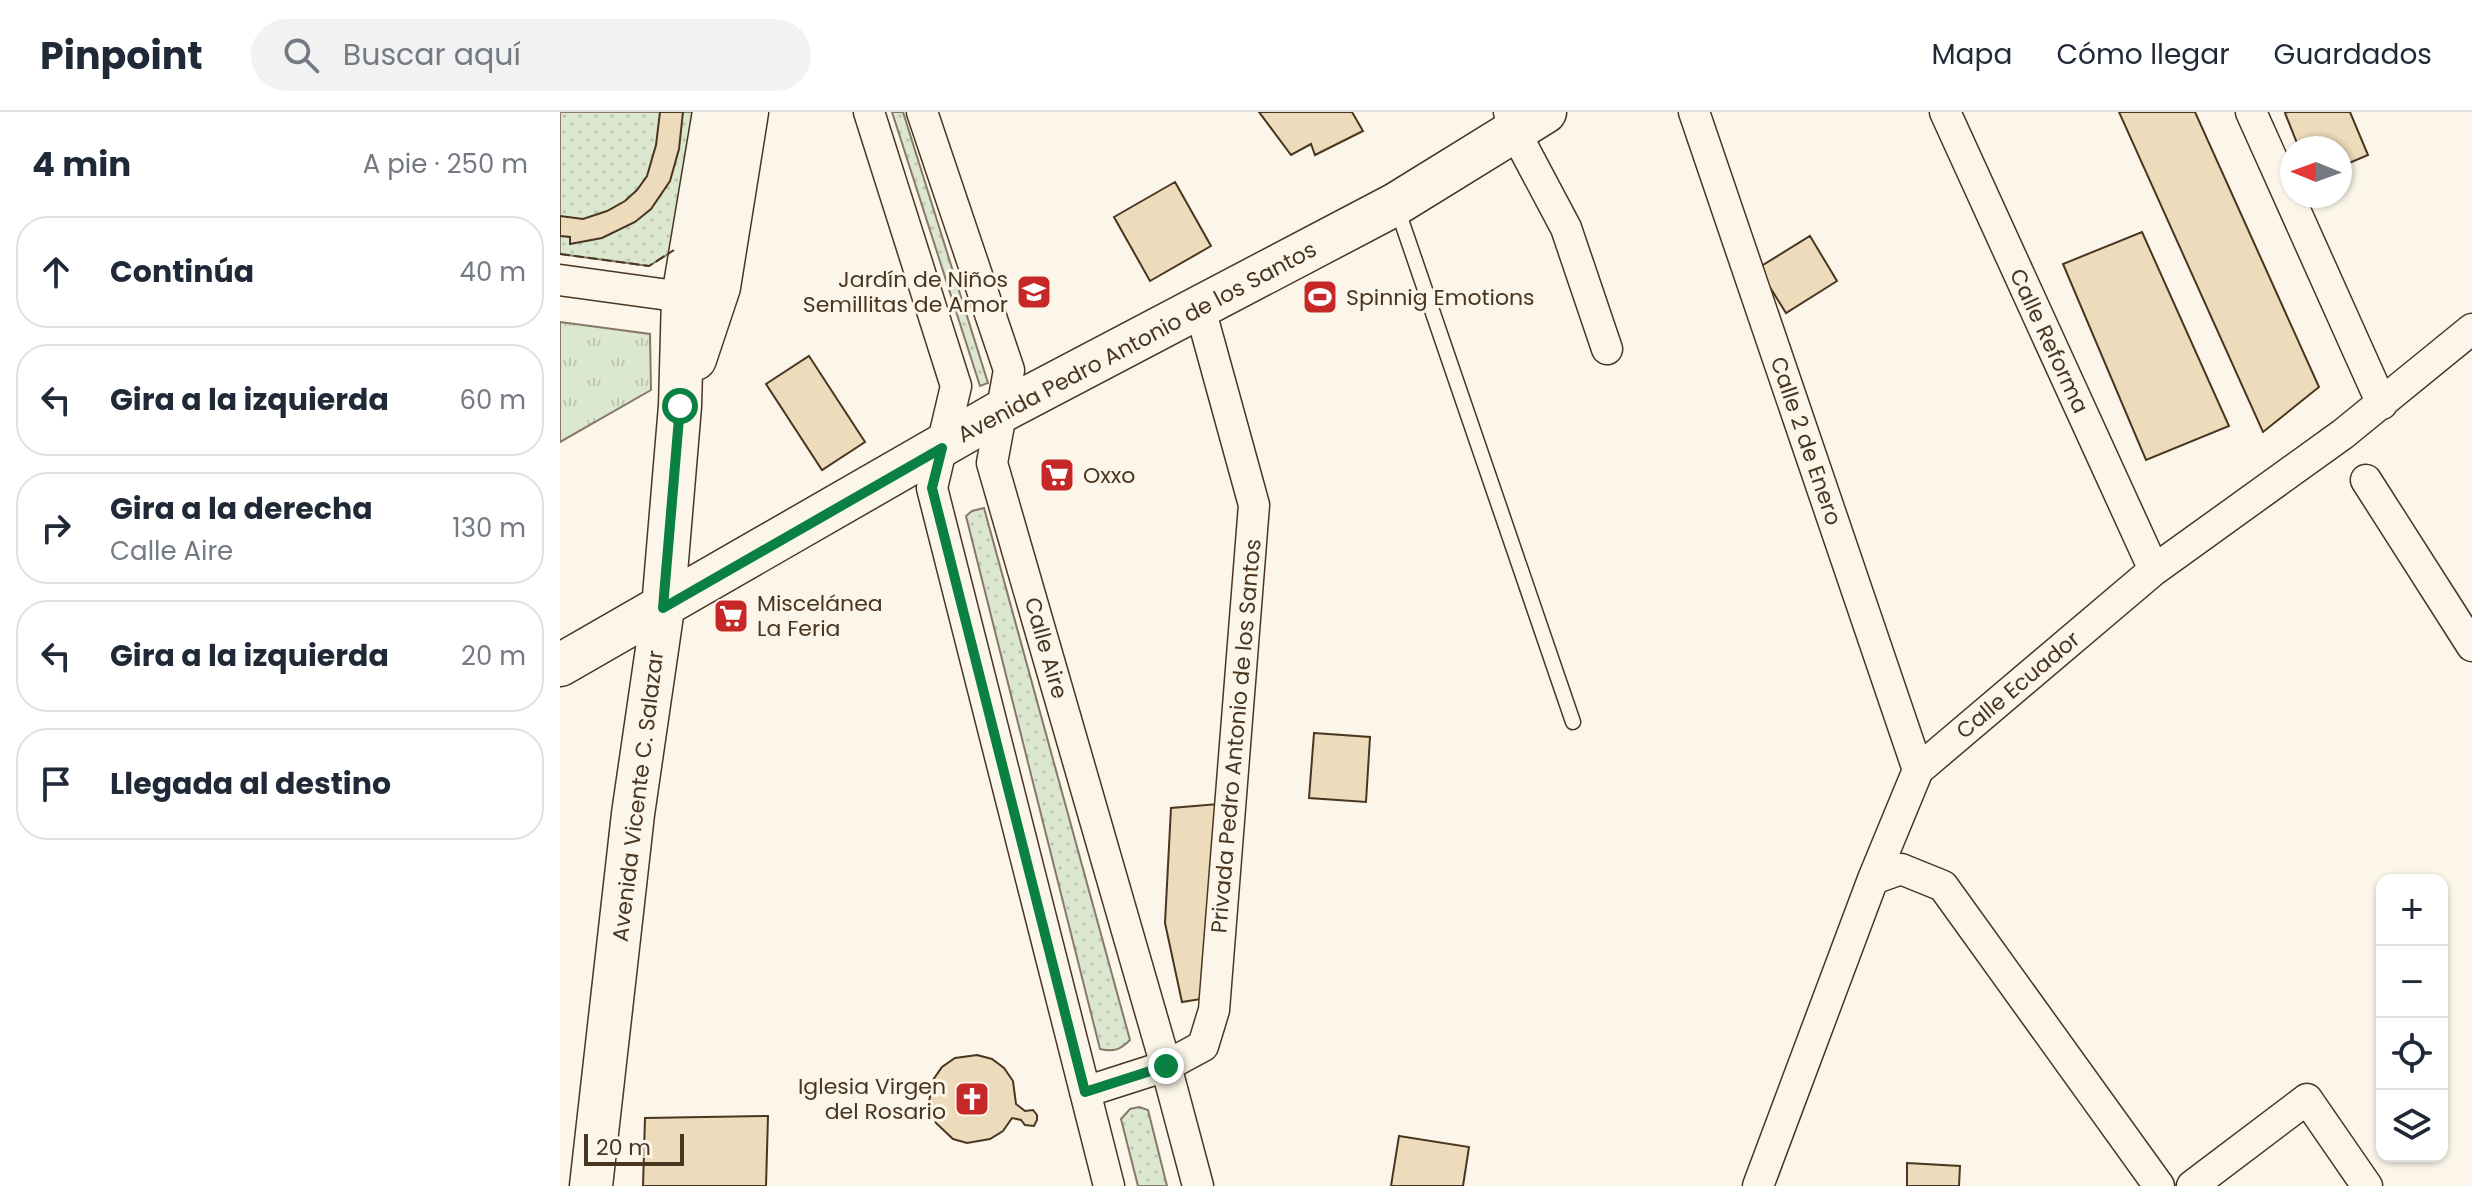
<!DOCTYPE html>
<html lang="es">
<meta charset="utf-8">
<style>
:root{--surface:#fff;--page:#f2f2f3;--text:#1f2937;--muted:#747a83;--line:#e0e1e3}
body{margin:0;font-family:Poppins,sans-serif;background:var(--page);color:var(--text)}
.controls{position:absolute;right:24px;bottom:24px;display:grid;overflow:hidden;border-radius:16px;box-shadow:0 2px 6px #0004}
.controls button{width:72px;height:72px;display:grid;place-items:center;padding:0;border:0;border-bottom:2px solid var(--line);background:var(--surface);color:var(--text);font:40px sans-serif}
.compass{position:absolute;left:1720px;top:24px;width:72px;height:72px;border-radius:50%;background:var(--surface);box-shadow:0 2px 6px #0004;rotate:271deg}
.scale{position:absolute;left:24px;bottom:20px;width:100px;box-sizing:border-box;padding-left:8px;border:4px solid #4a3520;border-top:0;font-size:22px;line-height:28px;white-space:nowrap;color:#4a3520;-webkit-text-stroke:6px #fbf6e9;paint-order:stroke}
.stop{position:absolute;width:24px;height:24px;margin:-18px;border:6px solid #0b8043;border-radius:50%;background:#fff}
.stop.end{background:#0b8043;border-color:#fff;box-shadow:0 2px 8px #0008}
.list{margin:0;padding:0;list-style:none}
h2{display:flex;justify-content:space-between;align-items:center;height:104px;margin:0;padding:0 32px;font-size:34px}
h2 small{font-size:26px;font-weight:400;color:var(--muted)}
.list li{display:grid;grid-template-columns:52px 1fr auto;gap:24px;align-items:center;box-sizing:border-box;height:112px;margin:0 16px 16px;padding:0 16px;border:2px solid var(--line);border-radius:32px}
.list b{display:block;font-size:30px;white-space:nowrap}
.list p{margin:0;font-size:26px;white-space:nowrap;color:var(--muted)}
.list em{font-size:26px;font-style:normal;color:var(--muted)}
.icon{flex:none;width:44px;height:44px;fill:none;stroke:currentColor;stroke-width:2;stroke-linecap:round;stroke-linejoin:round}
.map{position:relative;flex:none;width:1912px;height:1074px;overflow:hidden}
header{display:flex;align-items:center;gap:48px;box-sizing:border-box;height:112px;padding:0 40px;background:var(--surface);border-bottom:2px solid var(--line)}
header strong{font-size:38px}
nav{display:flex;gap:44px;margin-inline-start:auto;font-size:28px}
.search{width:560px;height:72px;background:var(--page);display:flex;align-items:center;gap:20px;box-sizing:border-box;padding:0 28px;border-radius:44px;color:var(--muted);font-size:30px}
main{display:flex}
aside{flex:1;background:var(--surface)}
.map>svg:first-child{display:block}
</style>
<header>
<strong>Pinpoint</strong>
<div class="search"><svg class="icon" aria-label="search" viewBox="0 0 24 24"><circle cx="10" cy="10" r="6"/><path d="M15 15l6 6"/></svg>Buscar aquí</div>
<nav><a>Mapa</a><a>Cómo llegar</a><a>Guardados</a></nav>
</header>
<main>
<aside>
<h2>4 min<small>A pie · 250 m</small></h2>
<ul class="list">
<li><svg class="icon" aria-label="ahead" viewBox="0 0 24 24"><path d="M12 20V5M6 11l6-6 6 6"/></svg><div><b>Continúa</b></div><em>40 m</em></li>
<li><svg class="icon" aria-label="left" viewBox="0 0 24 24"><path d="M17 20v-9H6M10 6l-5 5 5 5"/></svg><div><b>Gira a la izquierda</b></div><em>60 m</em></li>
<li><svg class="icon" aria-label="right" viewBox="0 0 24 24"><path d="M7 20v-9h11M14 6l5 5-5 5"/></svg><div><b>Gira a la derecha</b><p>Calle Aire</p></div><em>130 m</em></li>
<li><svg class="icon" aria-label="left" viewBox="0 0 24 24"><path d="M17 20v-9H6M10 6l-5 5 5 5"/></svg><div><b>Gira a la izquierda</b></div><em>20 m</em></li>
<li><svg class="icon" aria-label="arrive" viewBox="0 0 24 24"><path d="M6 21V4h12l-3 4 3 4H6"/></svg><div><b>Llegada al destino</b></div></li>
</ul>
</aside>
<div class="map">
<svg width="1912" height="1074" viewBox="0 0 1912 1074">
<defs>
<pattern id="grass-tufts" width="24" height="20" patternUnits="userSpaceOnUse" patternTransform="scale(2)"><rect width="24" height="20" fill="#dce7d0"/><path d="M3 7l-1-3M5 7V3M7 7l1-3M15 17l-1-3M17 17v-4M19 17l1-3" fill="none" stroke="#bec7b2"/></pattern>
<pattern id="park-dots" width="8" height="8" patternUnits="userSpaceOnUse" patternTransform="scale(2)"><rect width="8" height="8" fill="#dce7d0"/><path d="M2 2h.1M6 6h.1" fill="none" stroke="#bec7b2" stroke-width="1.8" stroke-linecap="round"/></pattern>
</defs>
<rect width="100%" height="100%" fill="#fbf6e9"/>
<path fill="url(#grass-tufts)" stroke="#887966" stroke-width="2" d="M0 210 90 222 91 278 0 330Z"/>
<path fill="url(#park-dots)" stroke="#887966" stroke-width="2" d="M0 0H139L113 139 89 154 0 142Z
M332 0H343L428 271 420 274Z
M424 396 570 928C560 938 554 940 540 937L406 404 412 399Z
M579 995 588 998 607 1074H578L561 1007 570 997Z"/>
<path fill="#ecdcbc" stroke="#4a3520" stroke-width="2" d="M100 0H123L119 37 110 69 91 97 75 110 42 126 10 132V125L0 124V104L23 107 47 99 65 89 77 78 87 64 96 33Z
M699 0H792L803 19 755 43 751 32 731 43Z
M1559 0H1635L1759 275 1703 320Z
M1728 0H1790L1808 43 1780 55V36H1739L1725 1Z
M615 70 651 134 590 169 554 105Z
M1582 120 1669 314 1586 348 1503 152Z
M1250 124 1277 169 1226 201 1198 156Z
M249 244 305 330 262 358 206 272Z
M754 621 810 625 806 690 749 686Z
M658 692 641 887 622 890 605 811 611 696Z
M417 943 432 947 444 956 453 969 456 992 465 999 473 998 477 1003V1008L474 1014 465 1013 461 1008 452 1006 443 1019 430 1027 407 1031 393 1027 376 1011 369 990 373 968 382 955 395 946Z
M208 1004 206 1074H83L85 1006Z
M839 1024 909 1035 903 1074H831Z
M1347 1051 1400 1054 1399 1074H1347Z"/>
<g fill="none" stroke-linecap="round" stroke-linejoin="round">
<defs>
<path id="lane" d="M837 96 1013 610"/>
<path id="street" d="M309 0 396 274 372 376 549 1074
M362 0 449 258 432 351 606 954 638 1074
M949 0 955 20 1006 116 1047 237
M1134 0 1358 658
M1385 0 1594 458
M1691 0 1822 292
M0 168 123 185 140 180
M1806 368 1912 534
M1313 767 1341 757 1383 774 1599 1074
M525 980 606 954 643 934 654 898 694 393 639 193
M1198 1074 1313 767 1358 658 1594 458 1783 322 1912 217
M1632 1074 1747 987 1807 1074"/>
<path id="secondary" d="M135 247 159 175 187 0
M0 553 442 299 836 92 985 0
M31 1074 73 702 103 496 120 294 123 185 154 0"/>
</defs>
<use href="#lane" stroke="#4a3520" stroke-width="17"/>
<use href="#street" stroke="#4a3520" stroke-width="33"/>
<use href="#secondary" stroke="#4a3520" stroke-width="45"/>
<use href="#lane" stroke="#fbf6e9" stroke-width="14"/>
<use href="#street" stroke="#fbf6e9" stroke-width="30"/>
<use href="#secondary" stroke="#fbf6e9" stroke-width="42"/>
<path stroke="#4a3520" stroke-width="2" stroke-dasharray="10 4" stroke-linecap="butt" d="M0 142 89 154 114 138"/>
</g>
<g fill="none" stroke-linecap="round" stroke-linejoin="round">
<path stroke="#0b8043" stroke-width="10" d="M120 294 103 496 382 336 372 376 525 980 606 954"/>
</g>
<defs>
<symbol id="school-square" viewBox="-11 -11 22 22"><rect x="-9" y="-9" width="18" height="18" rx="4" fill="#c62828" stroke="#fbf6e9"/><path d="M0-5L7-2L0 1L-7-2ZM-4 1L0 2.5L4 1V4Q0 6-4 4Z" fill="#fff"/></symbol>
<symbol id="stadium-square" viewBox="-11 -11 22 22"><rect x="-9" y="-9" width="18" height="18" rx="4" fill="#c62828" stroke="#fbf6e9"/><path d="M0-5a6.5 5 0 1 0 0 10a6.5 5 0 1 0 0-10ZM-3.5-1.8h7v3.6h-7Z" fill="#fff"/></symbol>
<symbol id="supermarket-square" viewBox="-11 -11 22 22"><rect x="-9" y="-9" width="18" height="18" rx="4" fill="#c62828" stroke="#fbf6e9"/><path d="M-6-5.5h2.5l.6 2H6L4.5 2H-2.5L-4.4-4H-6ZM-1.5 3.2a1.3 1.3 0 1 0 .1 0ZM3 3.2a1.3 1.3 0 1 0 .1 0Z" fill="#fff"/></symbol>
<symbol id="church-square" viewBox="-11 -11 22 22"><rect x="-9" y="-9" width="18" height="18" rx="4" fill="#c62828" stroke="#fbf6e9"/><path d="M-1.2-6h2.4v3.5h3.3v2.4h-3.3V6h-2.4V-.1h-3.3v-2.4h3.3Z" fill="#fff"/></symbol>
</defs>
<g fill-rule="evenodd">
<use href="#school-square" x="454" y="160" width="40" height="40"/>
<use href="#stadium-square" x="740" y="165" width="40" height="40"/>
<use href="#supermarket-square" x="477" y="343" width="40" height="40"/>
<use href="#supermarket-square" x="151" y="484" width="40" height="40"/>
<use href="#church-square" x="392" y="967" width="40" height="40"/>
</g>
<g text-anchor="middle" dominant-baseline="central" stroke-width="6" stroke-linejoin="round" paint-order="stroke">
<g font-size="22" fill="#4a3520" stroke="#fbf6e9" text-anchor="start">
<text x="448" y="167" text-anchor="end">Jardín de Niños<tspan x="448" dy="25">Semillitas de Amor</tspan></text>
<text x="786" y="185">Spinnig Emotions</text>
<text x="523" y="363">Oxxo</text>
<text x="197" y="491">Miscelánea<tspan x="197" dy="25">La Feria</tspan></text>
<text x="386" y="974" text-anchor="end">Iglesia Virgen<tspan x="386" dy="25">del Rosario</tspan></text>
</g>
<g font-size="22" fill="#4a3520" stroke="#fbf6e9">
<text transform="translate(1489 229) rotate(65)">Calle Reforma</text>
<text transform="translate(577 230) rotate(-28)">Avenida Pedro Antonio de los Santos</text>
<text transform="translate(1246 329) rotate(71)">Calle 2 de Enero</text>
<text transform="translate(486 536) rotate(74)">Calle Aire</text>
<text transform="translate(1458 573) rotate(-40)">Calle Ecuador</text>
<text transform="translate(676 624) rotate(-85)">Privada Pedro Antonio de los Santos</text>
<text transform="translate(78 684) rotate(-83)">Avenida Vicente C. Salazar</text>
</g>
</g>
</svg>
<div class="controls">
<button>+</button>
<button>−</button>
<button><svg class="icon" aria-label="locate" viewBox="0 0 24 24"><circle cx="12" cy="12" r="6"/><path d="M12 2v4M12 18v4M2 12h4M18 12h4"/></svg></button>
<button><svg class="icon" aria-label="layers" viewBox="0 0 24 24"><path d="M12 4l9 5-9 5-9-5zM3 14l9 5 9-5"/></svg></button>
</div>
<svg class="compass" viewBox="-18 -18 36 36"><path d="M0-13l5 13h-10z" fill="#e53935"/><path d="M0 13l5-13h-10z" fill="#747a83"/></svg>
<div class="scale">20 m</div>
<div class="stop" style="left:120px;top:294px"></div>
<div class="stop end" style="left:606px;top:954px"></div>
</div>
</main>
